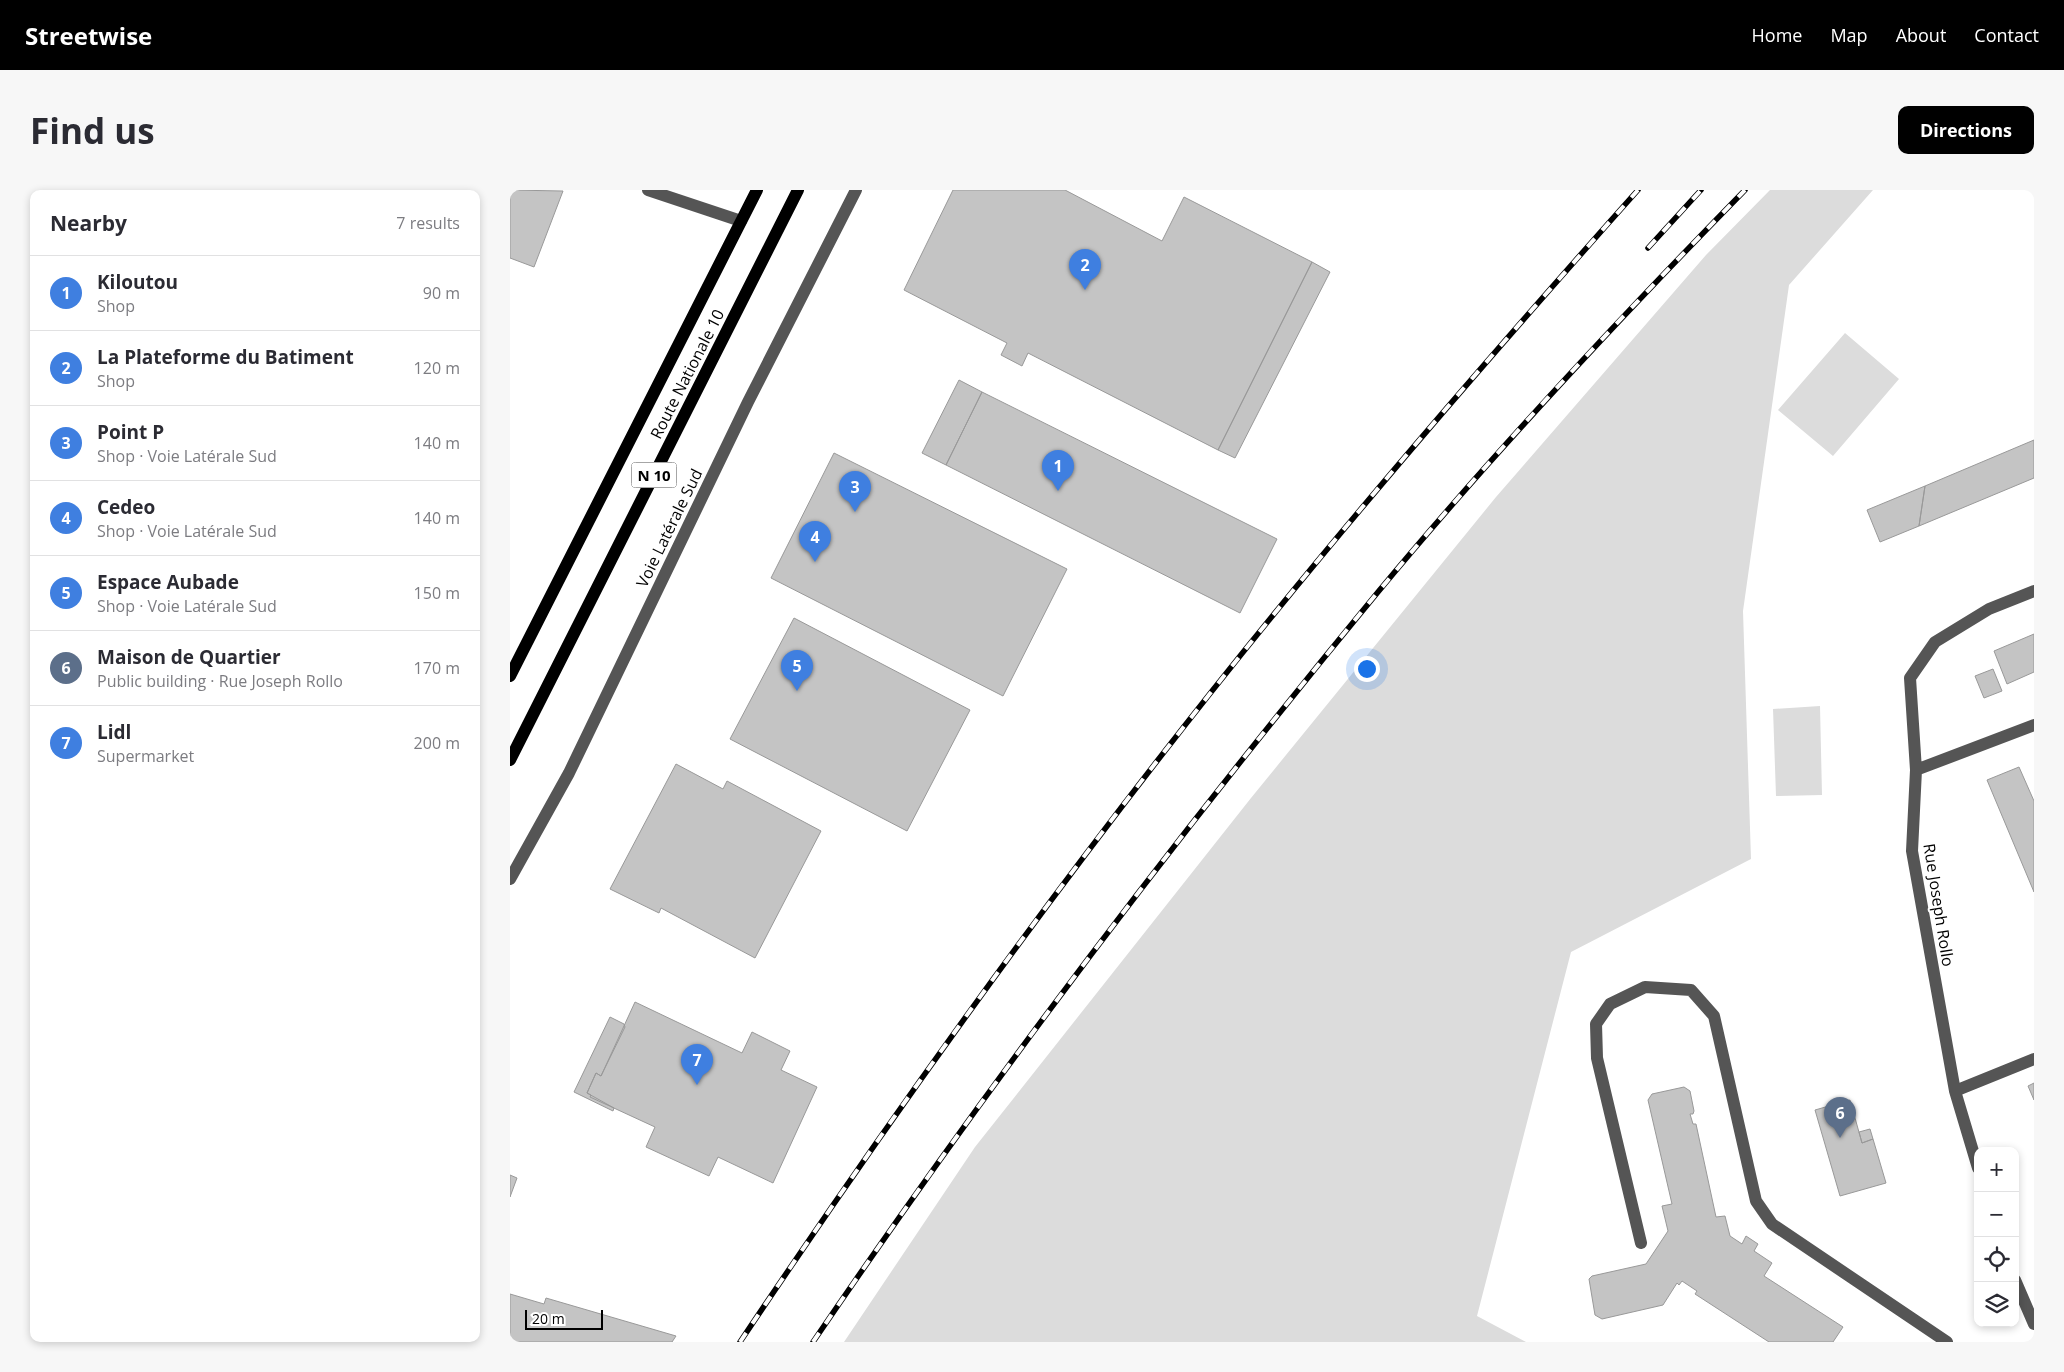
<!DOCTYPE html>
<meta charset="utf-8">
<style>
:root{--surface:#fff;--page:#f7f7f7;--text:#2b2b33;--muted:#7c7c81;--line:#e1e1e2;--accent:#000}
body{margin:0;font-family:"Open Sans",sans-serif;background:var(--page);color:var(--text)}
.controls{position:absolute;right:15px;bottom:15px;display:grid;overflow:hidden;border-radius:10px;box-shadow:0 2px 8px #0003}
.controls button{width:45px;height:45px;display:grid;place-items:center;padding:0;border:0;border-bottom:1px solid var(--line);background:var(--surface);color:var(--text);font:25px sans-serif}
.scale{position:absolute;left:15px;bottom:12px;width:78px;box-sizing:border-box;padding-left:5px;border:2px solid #000;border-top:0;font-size:14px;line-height:18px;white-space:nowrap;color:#000;-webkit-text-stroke:4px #fff;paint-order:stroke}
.you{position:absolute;left:856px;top:478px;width:18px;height:18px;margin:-12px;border:4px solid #fff;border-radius:50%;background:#1a73e8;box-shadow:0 0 0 8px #1a73e833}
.badge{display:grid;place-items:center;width:32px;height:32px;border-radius:50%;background:var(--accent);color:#fff;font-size:16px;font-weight:700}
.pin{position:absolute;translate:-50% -41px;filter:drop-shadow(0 1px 2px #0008)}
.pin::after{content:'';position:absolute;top:26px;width:18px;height:15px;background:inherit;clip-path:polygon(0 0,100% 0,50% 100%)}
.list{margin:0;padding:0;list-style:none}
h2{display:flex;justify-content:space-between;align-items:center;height:65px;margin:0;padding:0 20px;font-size:21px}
h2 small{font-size:16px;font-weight:400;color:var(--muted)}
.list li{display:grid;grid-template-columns:32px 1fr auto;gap:15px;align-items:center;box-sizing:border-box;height:75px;padding:0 20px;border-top:1px solid var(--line)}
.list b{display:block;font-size:19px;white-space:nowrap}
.list p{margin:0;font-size:16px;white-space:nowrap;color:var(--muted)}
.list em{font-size:16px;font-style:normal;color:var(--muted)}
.icon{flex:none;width:28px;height:28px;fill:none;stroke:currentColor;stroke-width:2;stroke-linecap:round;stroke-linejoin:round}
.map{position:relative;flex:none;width:1524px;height:1152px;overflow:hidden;border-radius:10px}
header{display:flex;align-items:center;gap:30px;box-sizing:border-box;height:70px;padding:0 25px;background:var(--accent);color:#fff}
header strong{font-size:24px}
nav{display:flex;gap:28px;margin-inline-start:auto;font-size:18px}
.intro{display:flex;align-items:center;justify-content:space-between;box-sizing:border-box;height:120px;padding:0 30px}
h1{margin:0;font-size:35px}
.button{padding:12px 22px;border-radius:10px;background:var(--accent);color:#fff;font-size:18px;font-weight:700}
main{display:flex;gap:30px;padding:0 30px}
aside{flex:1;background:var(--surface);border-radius:10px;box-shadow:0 2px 8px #0003}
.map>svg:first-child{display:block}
</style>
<header>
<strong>Streetwise</strong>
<nav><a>Home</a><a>Map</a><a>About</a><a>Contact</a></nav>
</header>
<div class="intro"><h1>Find us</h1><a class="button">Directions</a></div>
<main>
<aside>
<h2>Nearby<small>7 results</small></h2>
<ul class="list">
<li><span class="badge" style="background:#3f7fe0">1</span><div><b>Kiloutou</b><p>Shop</p></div><em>90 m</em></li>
<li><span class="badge" style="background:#3f7fe0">2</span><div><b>La Plateforme du Batiment</b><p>Shop</p></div><em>120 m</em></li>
<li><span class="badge" style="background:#3f7fe0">3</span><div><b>Point P</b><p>Shop · Voie Latérale Sud</p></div><em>140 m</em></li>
<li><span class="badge" style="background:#3f7fe0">4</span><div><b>Cedeo</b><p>Shop · Voie Latérale Sud</p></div><em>140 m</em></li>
<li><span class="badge" style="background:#3f7fe0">5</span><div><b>Espace Aubade</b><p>Shop · Voie Latérale Sud</p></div><em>150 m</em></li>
<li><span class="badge" style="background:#5c6f8a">6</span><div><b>Maison de Quartier</b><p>Public building · Rue Joseph Rollo</p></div><em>170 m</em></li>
<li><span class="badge" style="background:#3f7fe0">7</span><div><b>Lidl</b><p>Supermarket</p></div><em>200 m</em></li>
</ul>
</aside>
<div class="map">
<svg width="1524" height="1152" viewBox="0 0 1524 1152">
<rect width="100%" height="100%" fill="#fff"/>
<path fill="#dcdcdc" d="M1260 0H1363L1279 95 1233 421 1241 669 1061 762 967 1126 1016 1152H334L465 957 741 608 986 307 1196 65Z
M1335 143 1389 189 1323 266 1268 220Z
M1310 516 1312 605 1266 606 1263 519Z"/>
<path fill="#c4c4c4" stroke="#999" d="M0 0 53 1 24 77 0 68Z
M443 0H555L652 51 674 7 802 72 708 260 518 163 512 176 491 165 497 153 394 100Z
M802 72 820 82 725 268 708 260Z
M449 190 472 202 436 275 412 263Z
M472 202 767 349 730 423 436 275Z
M1524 250V288L1409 336 1415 296Z
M324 263 557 379 493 506 261 388Z
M1415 296 1409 336 1370 352 1357 320Z
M284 428 460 520 397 641 220 549Z
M1524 444V482L1497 494 1484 461Z
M1483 479 1492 501 1474 508 1465 486Z
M166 574 213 599 217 591 311 641 245 768 151 718 149 723 100 699Z
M1509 577 1524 611V702L1477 590Z
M125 812 232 863 242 842 280 861 271 880 307 897 263 993 208 967 199 986 136 957 145 937 80 907 81 905 77 903 86 883 91 886Z
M100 827 114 834 115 837 91 886 86 883 77 903 104 918 103 921 64 902Z
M1524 893V910L1518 896Z
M1174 897 1180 901 1184 921 1183 924H1180L1183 934H1186L1206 1027 1215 1026 1220 1046 1232 1054 1236 1046 1248 1054 1244 1061 1262 1073 1254 1086 1333 1137 1323 1152H1259L1185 1104 1187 1101 1172 1091 1169 1095 1167 1093 1153 1115 1092 1129 1085 1125 1079 1089 1082 1086 1136 1074 1158 1041 1152 1016 1162 1014 1138 910 1142 904Z
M1340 910 1352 953 1363 949 1376 993 1330 1006 1305 920Z
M1360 939 1363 949 1352 953 1349 942Z
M0 985 7 988 0 1007Z
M0 1104 34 1114 36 1108 166 1146 162 1152H0Z"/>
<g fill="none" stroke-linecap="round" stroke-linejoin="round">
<path stroke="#555" stroke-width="12" d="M138 0 231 31
M1406 580 1524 535
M0 689 59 583 238 212 346 0
M1445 901 1524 869
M1468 978 1445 901 1402 661 1406 580 1400 488 1425 452 1479 419 1524 401
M1131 1053 1087 868 1086 834 1100 814 1135 797 1181 800 1204 826 1246 1011 1262 1034 1437 1152
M1505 1090 1524 1134"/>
<path stroke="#000" stroke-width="12" d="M0 486 247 0
M0 570 288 0"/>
<defs>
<path id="rail" d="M1138 58 1191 0
M230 1152C398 901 574 657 764 424 882 279 1004 139 1128 0
M303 1152C479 893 669 643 868 402 984 262 1108 130 1235 0"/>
</defs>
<use href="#rail" stroke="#000" stroke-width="5.5"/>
<use href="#rail" stroke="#fff" stroke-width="4" stroke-dasharray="11" stroke-linecap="butt"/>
</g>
<g text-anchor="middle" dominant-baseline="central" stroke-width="4" stroke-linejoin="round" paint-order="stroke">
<rect fill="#fff" stroke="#4c4c4c" stroke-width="1" x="121.5" y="272.5" width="45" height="25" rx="4"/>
<g font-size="15" font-weight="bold" fill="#000">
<text x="144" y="285">N 10</text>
</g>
<g font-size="16" fill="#000" stroke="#fff">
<text transform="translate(177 184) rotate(-63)">Route Nationale 10</text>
<text transform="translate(159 338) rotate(-64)">Voie Latérale Sud</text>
<text transform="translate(1429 715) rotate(81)">Rue Joseph Rollo</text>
</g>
</g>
</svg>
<div class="controls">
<button>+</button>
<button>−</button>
<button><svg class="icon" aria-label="locate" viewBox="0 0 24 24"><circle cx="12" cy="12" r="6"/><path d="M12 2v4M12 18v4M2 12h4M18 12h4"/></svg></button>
<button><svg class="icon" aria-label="layers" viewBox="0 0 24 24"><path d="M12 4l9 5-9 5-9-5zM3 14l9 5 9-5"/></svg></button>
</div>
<div class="scale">20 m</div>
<div class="you"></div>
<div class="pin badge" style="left:548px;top:301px;background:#3f7fe0">1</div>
<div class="pin badge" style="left:575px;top:100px;background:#3f7fe0">2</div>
<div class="pin badge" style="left:345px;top:322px;background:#3f7fe0">3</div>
<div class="pin badge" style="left:305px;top:372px;background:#3f7fe0">4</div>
<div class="pin badge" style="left:287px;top:501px;background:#3f7fe0">5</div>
<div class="pin badge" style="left:1330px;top:948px;background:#5c6f8a">6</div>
<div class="pin badge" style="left:187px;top:895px;background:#3f7fe0">7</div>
</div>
</main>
